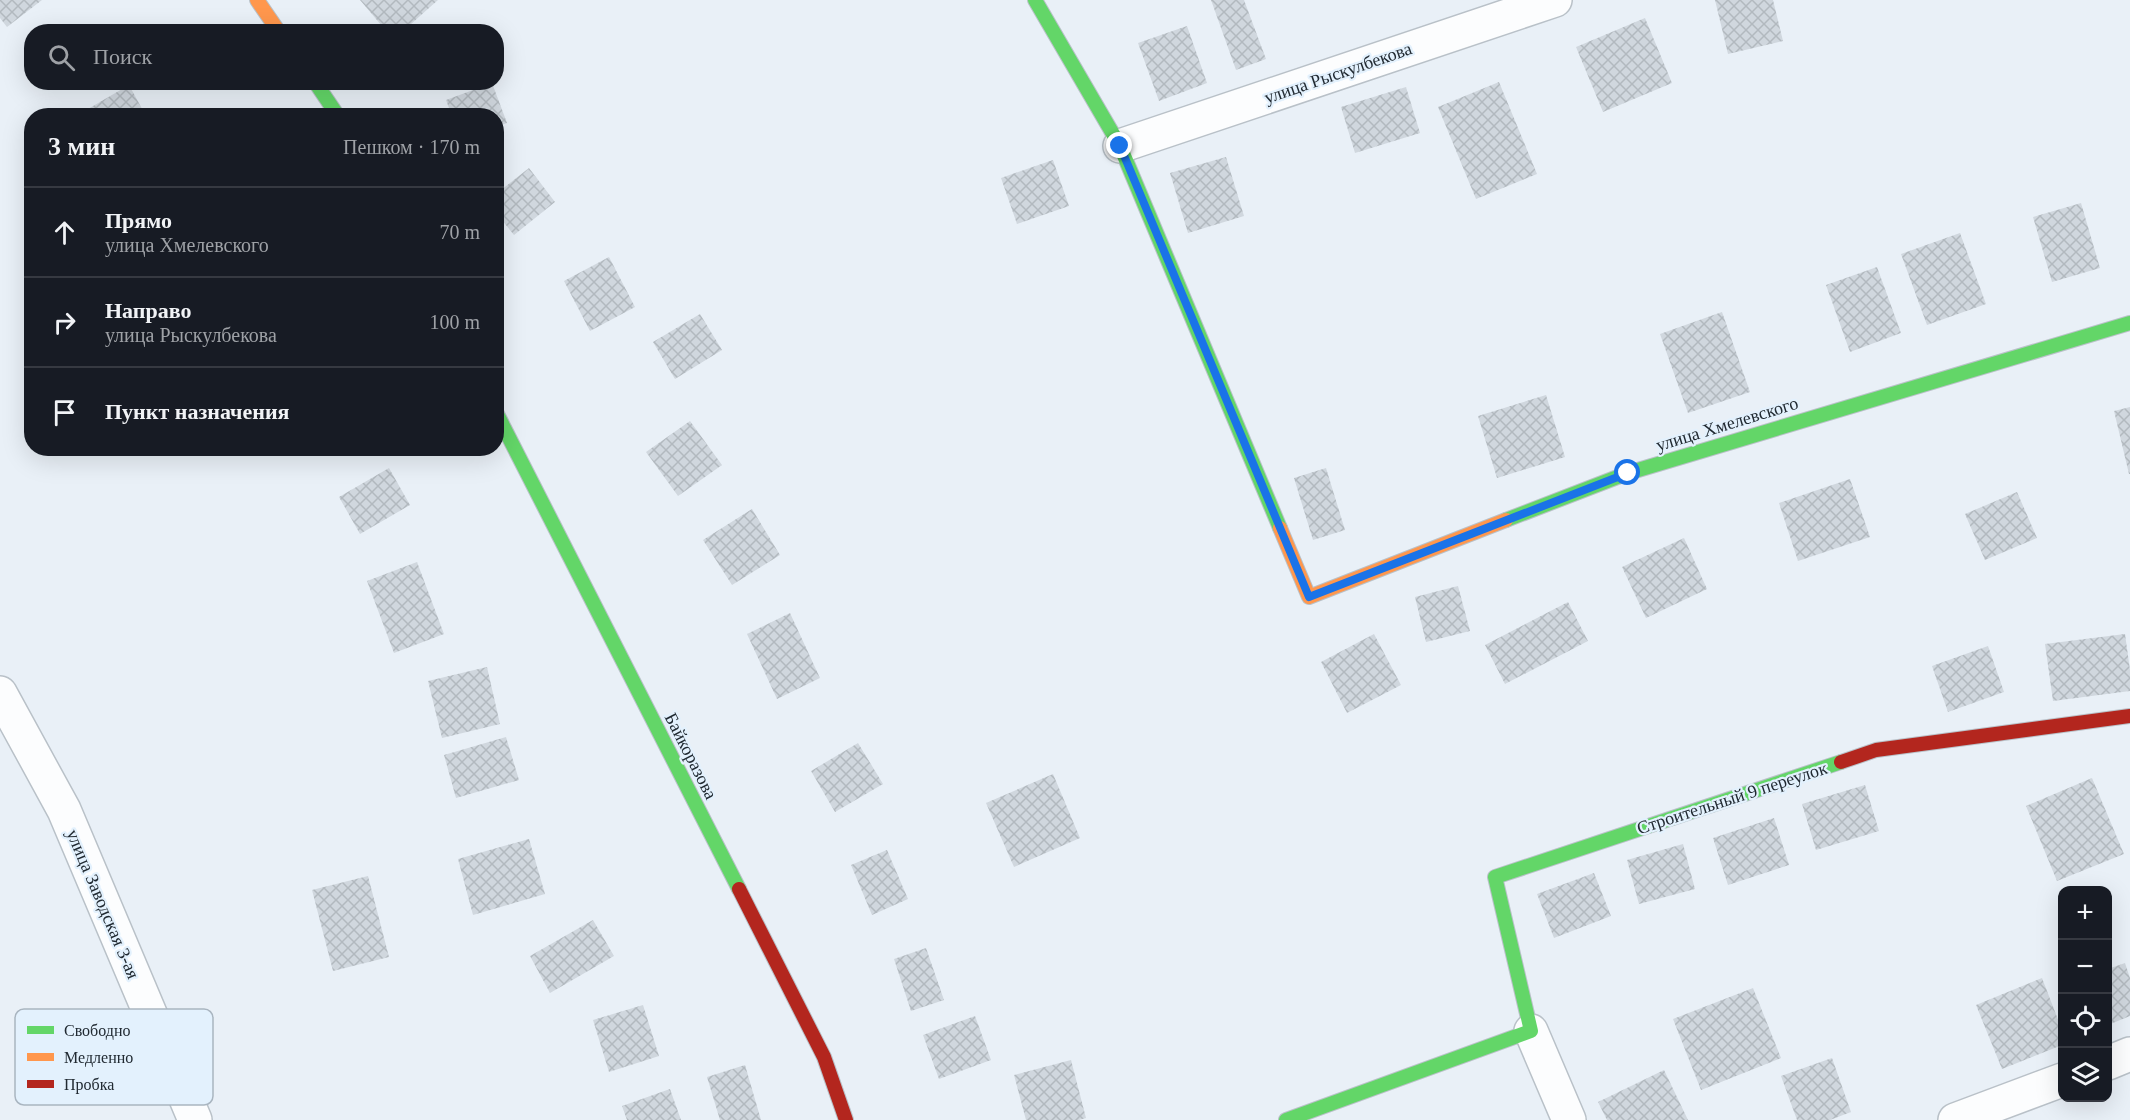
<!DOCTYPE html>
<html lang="ru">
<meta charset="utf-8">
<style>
:root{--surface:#171b24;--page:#20242c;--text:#f1f3f6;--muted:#9ea1a6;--line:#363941}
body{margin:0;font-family:Georgia,serif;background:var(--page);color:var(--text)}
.controls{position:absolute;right:18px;bottom:18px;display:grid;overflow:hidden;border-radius:12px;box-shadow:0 6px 24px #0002}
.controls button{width:54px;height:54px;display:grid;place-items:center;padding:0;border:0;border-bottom:2px solid var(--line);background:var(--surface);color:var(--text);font:30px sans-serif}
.stop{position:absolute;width:18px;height:18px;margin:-14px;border:4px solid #1a73e8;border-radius:50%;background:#fff}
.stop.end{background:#1a73e8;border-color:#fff;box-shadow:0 2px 6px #0008}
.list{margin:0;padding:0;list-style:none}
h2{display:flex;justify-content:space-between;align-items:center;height:78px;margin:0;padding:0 24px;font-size:26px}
h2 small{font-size:20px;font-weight:400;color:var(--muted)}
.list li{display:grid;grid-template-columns:39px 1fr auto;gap:18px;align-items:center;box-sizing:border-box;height:90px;padding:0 24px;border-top:2px solid var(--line)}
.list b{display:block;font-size:22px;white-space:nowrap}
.list p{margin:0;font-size:20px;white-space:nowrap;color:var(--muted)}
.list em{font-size:20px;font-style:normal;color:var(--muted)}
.icon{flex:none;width:33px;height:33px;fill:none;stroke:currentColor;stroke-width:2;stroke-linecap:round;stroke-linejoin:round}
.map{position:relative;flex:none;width:2130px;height:1120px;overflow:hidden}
.search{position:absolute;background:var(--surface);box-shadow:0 6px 24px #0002;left:24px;top:24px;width:480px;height:66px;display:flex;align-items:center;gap:15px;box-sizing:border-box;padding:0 21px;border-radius:24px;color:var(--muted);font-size:22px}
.panel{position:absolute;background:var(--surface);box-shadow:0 6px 24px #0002;left:24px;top:108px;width:480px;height:348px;border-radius:24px}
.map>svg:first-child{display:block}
</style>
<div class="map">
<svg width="2130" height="1120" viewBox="0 0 2130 1120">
<defs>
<pattern id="building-cross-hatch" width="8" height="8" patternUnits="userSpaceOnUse" patternTransform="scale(1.5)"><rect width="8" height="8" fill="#d0d7de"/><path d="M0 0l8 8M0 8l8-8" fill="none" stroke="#b2b9bf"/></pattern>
</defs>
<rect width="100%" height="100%" fill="#e9f0f7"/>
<path fill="url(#building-cross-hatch)" d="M0 0H42L7 27 0 18Z
M360 0H438L402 32H387Z
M1211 0H1244L1266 59 1236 70Z
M1715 0H1773L1783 41 1728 54Z
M1645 18 1672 83 1603 112 1576 47Z
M1187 26 1207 83 1159 101 1138 43Z
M1499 82 1537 174 1476 199 1438 107Z
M492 83 507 123 496 127V116H452L446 100Z
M129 85 146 116H76Z
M1406 87 1420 133 1355 153 1341 107Z
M1226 157 1244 216 1188 233 1170 173Z
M1053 160 1069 206 1017 224 1001 178Z
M529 168 555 202 514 235 496 213V194Z
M2081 203 2100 268 2052 282 2033 217Z
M1960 233 1986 304 1927 325 1901 254Z
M609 257 635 307 590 331 564 281Z
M1877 267 1901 333 1850 352 1826 285Z
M1722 312 1750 392 1688 413 1660 334Z
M700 314 722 350 675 379 653 342Z
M1546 395 1565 457 1497 478 1478 416Z
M2130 407V474H2129L2114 411Z
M690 421 722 465 678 496 646 452Z
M389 468 410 505 360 534 339 497Z
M1326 468 1345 530 1313 540 1294 478Z
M1850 479 1870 537 1798 561 1779 503Z
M2017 492 2037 538 1985 560 1965 514Z
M752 509 780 555 732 585 703 540Z
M1684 538 1707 589 1646 618 1622 567Z
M417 562 444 634 394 653 367 581Z
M1458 586 1470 631 1426 642 1415 597Z
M1568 602 1588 641 1505 684 1485 645Z
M790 613 820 678 777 699 747 634Z
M1374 634 1401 685 1347 713 1321 662Z
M2125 634 2130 670V691L2053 701 2045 644Z
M1988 646 2004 692 1948 712 1932 666Z
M487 667 500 724 442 738 428 681Z
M506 737 519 780 456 798 444 755Z
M858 743 883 784 835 812 811 771Z
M1053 774 1080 838 1014 867 986 803Z
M2092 778 2124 854 2057 881 2026 806Z
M1865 785 1879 831 1816 850 1802 804Z
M1774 818 1789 865 1728 885 1713 838Z
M529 839 545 894 473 915 458 859Z
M1683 844 1695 889 1639 904 1627 860Z
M887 850 908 899 872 915 851 865Z
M1594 873 1611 916 1554 938 1537 894Z
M368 876 389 957 333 971 312 890Z
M593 920 614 956 550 993 530 956Z
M926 948 944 1000 911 1011 894 959Z
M2125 963 2130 978V1016L2108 1025V969Z
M2042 978 2062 1030V1045L2002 1069 1976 1005Z
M1753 988 1781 1058 1701 1090 1673 1019Z
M643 1005 659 1056 609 1072 593 1020Z
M975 1016 991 1060 939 1079 923 1035Z
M1832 1058 1851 1112 1830 1120H1797L1781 1076Z
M1071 1060 1086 1118 1079 1120H1026L1014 1075Z
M745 1065 761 1120H720L707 1077Z
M1664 1070 1688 1120H1607L1598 1102Z
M670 1089 681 1120H627L622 1106Z"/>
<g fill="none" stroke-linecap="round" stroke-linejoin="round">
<defs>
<path id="street" d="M1120 146 1555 0
M0 693 64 810 195 1120
M1531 1031 1569 1120
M2108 1063 2130 1054
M1955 1120 2062 1080"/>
<path id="fast" d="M1035 0 1120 146 1280 528
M315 82 338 116
M496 412 739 889
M1506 520 1628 473 2130 323
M1286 1120 1531 1031 1495 877 1841 762"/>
<path id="slow" d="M257 0 279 32
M1280 528 1309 597 1506 520"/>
<path id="jam" d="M1841 762 1876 750 2130 716
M739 889 824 1057 846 1120"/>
</defs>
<use href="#street" stroke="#b9c1c8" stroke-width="36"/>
<use href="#fast" stroke="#b9c1c8" stroke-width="16"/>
<use href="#slow" stroke="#b9c1c8" stroke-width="16"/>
<use href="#jam" stroke="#b9c1c8" stroke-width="16"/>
<use href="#street" stroke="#fcfdfe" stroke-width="33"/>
<use href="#fast" stroke="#63d668" stroke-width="14"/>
<use href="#slow" stroke="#ff974d" stroke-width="14"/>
<use href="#jam" stroke="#b3261e" stroke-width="14"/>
</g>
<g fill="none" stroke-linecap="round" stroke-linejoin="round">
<path stroke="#1a73e8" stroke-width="8" d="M1120 146 1309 597 1628 473"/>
</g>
<g text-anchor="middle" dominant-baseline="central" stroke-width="4.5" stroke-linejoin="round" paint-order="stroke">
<g font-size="18" fill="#212a32" stroke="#e3f1fd">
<text transform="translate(1338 73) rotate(-19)">улица Рыскулбекова</text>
<text transform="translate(1727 424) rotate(-17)">улица Хмелевского</text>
<text transform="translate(691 756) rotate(63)">Байкоразова</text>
<text transform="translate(1732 798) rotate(-18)">Строительный 9 переулок</text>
<text transform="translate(103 904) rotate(67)">улица Заводская 3-ая</text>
</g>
</g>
<rect x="15" y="1009" width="198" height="96" rx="9" fill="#e3f1fd" stroke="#a9b5c0" stroke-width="1.5"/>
<rect x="27" y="1026" width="27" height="8" fill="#63d668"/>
<rect x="27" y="1053" width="27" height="8" fill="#ff974d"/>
<rect x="27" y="1080" width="27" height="8" fill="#b3261e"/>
<g font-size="16" fill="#212a32">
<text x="64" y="1036">Свободно</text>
<text x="64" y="1063">Медленно</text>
<text x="64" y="1090">Пробка</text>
</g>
</svg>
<div class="controls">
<button>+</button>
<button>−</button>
<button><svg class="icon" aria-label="locate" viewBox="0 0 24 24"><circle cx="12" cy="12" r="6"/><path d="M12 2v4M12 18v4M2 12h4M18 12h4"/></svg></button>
<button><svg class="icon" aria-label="layers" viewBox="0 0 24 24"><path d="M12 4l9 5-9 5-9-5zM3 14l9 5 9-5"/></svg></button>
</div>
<div class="stop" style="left:1628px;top:473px"></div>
<div class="stop end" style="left:1120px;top:146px"></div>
<div class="search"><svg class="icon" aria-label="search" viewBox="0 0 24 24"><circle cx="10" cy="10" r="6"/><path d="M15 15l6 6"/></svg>Поиск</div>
<section class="panel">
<h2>3 мин<small>Пешком · 170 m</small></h2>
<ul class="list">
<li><svg class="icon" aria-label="ahead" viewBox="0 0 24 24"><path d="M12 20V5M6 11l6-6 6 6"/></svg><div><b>Прямо</b><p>улица Хмелевского</p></div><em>70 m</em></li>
<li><svg class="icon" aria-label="right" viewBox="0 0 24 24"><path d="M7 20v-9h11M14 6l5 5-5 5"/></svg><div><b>Направо</b><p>улица Рыскулбекова</p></div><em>100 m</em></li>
<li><svg class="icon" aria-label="arrive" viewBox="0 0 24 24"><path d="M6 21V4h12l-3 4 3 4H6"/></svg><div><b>Пункт назначения</b></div></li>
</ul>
</section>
</div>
